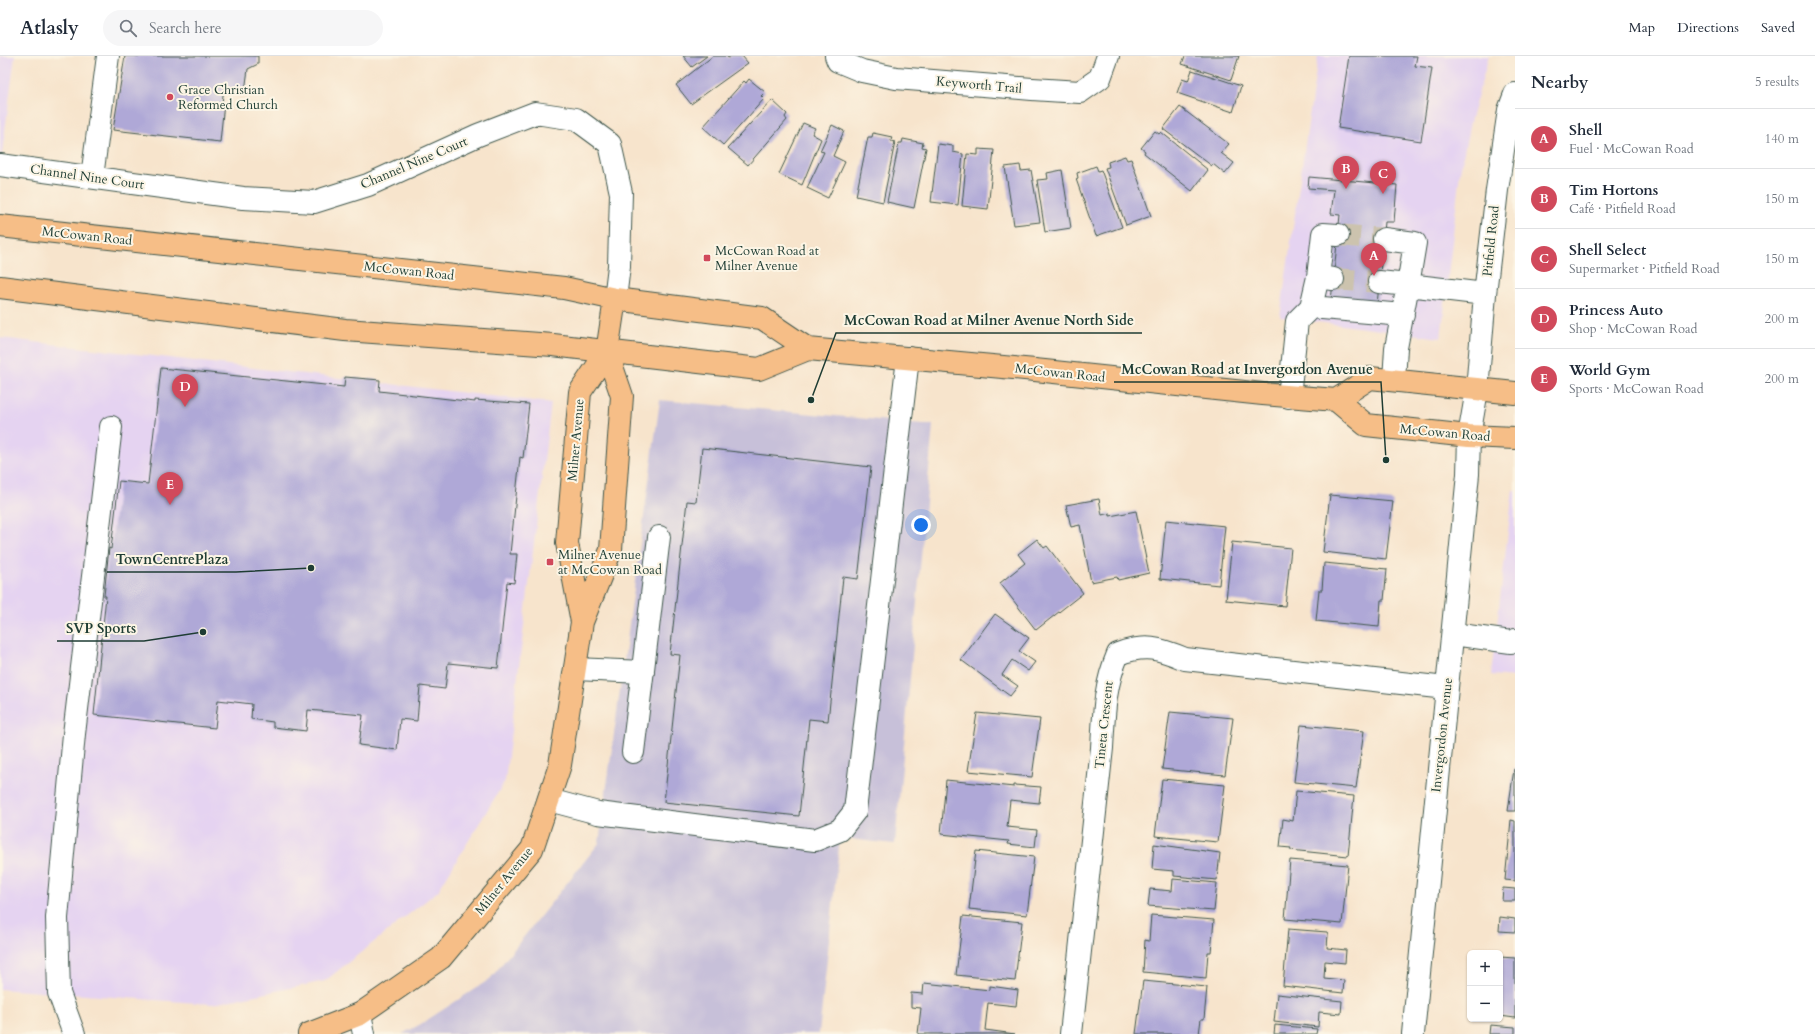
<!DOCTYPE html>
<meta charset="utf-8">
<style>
:root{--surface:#fff;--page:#f6f6f7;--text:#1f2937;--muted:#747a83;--line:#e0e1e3;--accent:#d1495b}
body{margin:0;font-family:Cardo,serif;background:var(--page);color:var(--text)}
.controls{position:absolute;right:12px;bottom:12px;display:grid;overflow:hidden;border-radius:6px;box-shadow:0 1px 3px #0004}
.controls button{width:36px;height:36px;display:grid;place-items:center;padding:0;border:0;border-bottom:1px solid var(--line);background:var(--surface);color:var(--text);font:20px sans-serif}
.you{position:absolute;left:921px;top:469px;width:14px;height:14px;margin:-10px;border:3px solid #fff;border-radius:50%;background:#1a73e8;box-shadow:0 0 0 6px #1a73e833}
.badge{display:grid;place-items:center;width:26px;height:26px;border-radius:50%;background:var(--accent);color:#fff;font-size:13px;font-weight:700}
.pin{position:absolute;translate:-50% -33px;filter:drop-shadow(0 1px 2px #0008)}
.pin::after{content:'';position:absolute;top:21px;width:14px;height:12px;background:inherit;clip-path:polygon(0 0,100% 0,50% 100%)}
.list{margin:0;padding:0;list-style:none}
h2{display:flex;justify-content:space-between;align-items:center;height:52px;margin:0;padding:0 16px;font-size:17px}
h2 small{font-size:13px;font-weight:400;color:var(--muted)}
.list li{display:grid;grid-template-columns:26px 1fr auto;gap:12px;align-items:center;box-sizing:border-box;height:60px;padding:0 16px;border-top:1px solid var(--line)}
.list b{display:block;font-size:15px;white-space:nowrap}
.list p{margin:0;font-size:13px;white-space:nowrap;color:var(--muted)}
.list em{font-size:13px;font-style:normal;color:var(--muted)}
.icon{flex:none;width:22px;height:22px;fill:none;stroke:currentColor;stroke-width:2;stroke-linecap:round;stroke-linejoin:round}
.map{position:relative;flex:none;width:1515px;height:978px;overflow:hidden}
header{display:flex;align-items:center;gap:24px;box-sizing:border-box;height:56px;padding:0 20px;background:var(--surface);border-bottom:1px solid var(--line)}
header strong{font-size:19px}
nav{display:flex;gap:22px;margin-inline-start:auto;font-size:14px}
.search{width:280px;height:36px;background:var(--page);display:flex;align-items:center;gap:10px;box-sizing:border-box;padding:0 14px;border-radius:22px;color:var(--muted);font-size:15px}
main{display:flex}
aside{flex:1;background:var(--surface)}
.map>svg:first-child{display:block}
</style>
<header>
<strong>Atlasly</strong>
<div class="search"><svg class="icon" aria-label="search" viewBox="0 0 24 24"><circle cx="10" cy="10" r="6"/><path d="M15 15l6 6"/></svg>Search here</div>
<nav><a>Map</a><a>Directions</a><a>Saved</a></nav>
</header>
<main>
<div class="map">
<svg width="1515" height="978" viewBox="0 0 1515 978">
<rect width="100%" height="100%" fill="#fcf5e5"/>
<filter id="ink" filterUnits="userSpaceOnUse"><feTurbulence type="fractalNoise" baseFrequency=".025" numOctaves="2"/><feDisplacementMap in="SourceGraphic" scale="8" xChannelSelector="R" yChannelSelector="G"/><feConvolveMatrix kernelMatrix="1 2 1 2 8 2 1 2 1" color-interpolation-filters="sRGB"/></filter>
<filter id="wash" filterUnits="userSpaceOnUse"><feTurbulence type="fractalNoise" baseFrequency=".012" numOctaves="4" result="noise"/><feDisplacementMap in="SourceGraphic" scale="16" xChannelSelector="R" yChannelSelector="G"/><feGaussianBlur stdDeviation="0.9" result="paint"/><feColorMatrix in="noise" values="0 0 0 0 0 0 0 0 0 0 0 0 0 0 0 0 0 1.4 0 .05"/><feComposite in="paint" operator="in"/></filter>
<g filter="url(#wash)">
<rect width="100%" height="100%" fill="#f7e4cc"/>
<path fill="#e5d3f1" d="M0 0H15L0 112Z
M1318 0H1489L1470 66 1460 116 1441 282 1280 261Z
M0 282 551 347 505 725 438 835 325 925 212 948 0 933Z
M1513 434H1515V621L1491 619Z"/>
<path fill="#c7c0d9" d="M660 344 933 369 895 788 840 782 819 978H402L421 968 490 923 599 787Z"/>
<g id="blocks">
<path fill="#afa8d7" d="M125 0H258V8L248 13 245 35 224 32 222 47H224L220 86 113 74Z
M683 0H707L692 11Z
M713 0H727L728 2 731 0H742L748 7 691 48 676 29Z
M1185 0H1239L1231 24 1182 8Z
M1349 0H1417L1415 10 1432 12 1421 85 1338 72Z
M1192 14 1241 30 1233 56 1177 37 1182 23 1188 25Z
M749 23 765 36 761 40 764 43 723 89 703 71 744 25 746 27Z
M772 44 787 58 785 61 787 64 748 109 728 92Z
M1180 51 1229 88 1221 97 1234 107 1225 118 1213 108 1212 110 1163 73Z
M803 67 815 72 812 78 821 83 802 129 779 118Z
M832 69 844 75 833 100 845 106 828 142 807 132 824 96 820 95Z
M1155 75 1159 78 1161 76 1208 114 1192 135 1144 97 1145 95 1141 92Z
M873 77 892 81 891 85 895 86 883 146 856 140 868 81H872Z
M903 83 923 87 922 91 926 92 914 152 887 146 899 87H902Z
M938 88 953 90V96L963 98 958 149 931 146Z
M978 93 994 94 988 153 962 150 967 98 978 99Z
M1125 100 1127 104 1131 103 1151 160 1126 169 1105 112 1109 111 1108 106Z
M1020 109 1021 115 1031 114 1040 166 1014 169 1005 111Z
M1096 110 1098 115 1101 114 1122 171 1096 180 1076 123 1078 122 1077 117Z
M1062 114 1071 172 1045 176 1037 124 1048 123 1047 117Z
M1309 121 1397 129 1394 166H1385L1377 249 1331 245 1340 159 1331 158 1334 134 1308 132Z
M161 312 344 331 345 321 380 324 379 335 475 346V344L529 348 523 402 520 401 510 498H517L514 527 507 526 498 612 448 607 445 633 420 630 417 665 400 663 397 694 359 689 363 659 308 654 306 675 273 671V666L251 663 252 648 218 644 215 672 94 659 106 540H104L109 492 111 493 119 425 148 428Z
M702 392 871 411 858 523 843 521 828 665 809 663 799 760 664 746 680 599 670 598 687 445 696 446Z
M1330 439 1393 445 1386 503 1323 496Z
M1099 443 1102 459 1110 457V460L1136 455 1149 517 1118 524 1117 521 1091 526 1080 469 1071 471 1066 449Z
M1166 464 1225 470 1219 529 1160 523Z
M1037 483 1044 492 1047 490 1083 537 1036 574 1000 527 1025 507 1018 498Z
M1232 486 1291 492 1285 550 1226 544Z
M1324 507 1387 513 1384 544H1381L1379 571 1316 565 1319 534H1322Z
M995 558 1029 582 1019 595 1035 606 1028 615 1012 604 1002 619 1018 630 1010 640 961 604Z
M1170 656 1233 662 1225 719 1162 713Z
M977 657 1040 663 1032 721 968 715Z
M1301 669 1364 675 1356 732 1294 726Z
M1514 713H1515V755H1508Z
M1162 723 1225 729 1218 786 1155 780Z
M946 724 1014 731V729L1041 731 1039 747 1010 744 1007 771 1037 774 1035 791 1008 788 1009 785 941 778Z
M1296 735 1354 740 1348 800 1290 794 1291 792 1280 791 1283 763 1293 765Z
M1511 764 1515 765V825L1505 824Z
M1154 788 1220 797 1217 824 1174 820V815L1152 813Z
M976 795 1034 801 1027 859 969 853Z
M1290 804 1348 809 1342 868 1285 863Z
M1173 823 1217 827 1214 855 1148 850 1150 833 1172 835Z
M1503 832 1515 833V845H1502Z
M1151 859 1214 864 1211 896H1208L1206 922 1143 916 1145 884 1149 885Z
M963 860 1022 866 1015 925 956 919Z
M1500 861 1515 863V876L1499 875Z
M1288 873 1327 876 1328 878 1327 892 1346 894 1345 907 1325 905 1324 922 1344 924 1343 937 1283 930Z
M1500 901 1515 902V962L1500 960Z
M1143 925 1207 931 1204 963H1201L1199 978H1136Z
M924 927 990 934V930L1018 934 1016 950 988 947 985 974 1015 978H918L921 952 911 951V937L923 938Z
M1277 938 1342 945 1341 958 1319 956 1318 971 1274 966Z
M1275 969 1317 973 1316 978H1274Z
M1490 969 1515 971V978H1489Z"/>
</g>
</g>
<g filter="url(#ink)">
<use href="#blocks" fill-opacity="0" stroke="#3f564b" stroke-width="1"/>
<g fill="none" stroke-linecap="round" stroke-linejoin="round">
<path stroke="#ccc3ae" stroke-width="22" stroke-dasharray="22 11" stroke-linecap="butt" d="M1338 179 1384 183
M1333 223 1379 226"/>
<defs>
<path id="minor" d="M836 0 838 5 862 15 896 22 1032 33 1080 36 1100 22 1108 0
M0 109 243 142 314 146 368 129 478 79 535 57 576 63 610 88 621 137 619 210 615 243
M92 121 108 0
M1318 221 1323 178 1338 179
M1333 223 1318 221 1311 251 1403 259
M1379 226 1408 229 1415 187 1384 183
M1394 324 1396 292 1408 229 1485 238
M1289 341 1297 265 1311 251
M1453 578 1511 586 1515 584
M575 613 643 616
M633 696 659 481
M549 744 598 757 815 784 840 774 855 755 908 302
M360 958 364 978
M74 978 59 937 57 862 74 678 111 371
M1071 978 1102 692C1104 658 1104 631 1118 598 1145 588 1159 592 1185 603L1446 632
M1413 978 1468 418 1469 380 1477 334 1485 238 1497 134 1509 54 1515 38"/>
<path id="major" d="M0 170 564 232 615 243 762 262 808 293
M0 231 345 274 553 289 759 313 808 293 1035 314 1263 338 1336 344 1366 369 1469 380 1515 382
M1336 344 1370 322 1515 337
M582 566 567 487 580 336 607 296 615 243
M309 978 360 958 441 902 532 793 560 709 582 566 611 494 622 340 607 296"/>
</defs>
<use href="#minor" stroke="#3f564b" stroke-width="24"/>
<use href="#major" stroke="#3f564b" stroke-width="24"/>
<use href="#minor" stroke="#fff" stroke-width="22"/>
<use href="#major" stroke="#f6be87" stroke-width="22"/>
</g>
</g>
<g fill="#d1495b" stroke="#fcf5e5" stroke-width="1.5">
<circle cx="170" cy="41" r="4"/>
<rect x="703" y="198" width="8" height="8" rx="2"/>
<rect x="546" y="502" width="8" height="8" rx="2"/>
</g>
<g text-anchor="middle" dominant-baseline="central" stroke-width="4" stroke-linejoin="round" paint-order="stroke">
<g font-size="13" fill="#1f3d34" stroke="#fcf5e5">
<text transform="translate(979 29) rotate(5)">Keyworth Trail</text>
<text transform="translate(414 107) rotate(-23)">Channel Nine Court</text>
<text transform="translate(87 121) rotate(8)">Channel Nine Court</text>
<text transform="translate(87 180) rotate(6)">McCowan Road</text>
<text transform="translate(1491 185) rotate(-84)">Pitfield Road</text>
<text transform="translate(409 215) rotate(6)">McCowan Road</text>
<text transform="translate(1060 317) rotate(6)">McCowan Road</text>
<text transform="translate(1445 377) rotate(5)">McCowan Road</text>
<text transform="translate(576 384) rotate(-85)">Milner Avenue</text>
<text transform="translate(1104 669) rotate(-84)">Tineta Crescent</text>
<text transform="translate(1442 679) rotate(-84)">Invergordon Avenue</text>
<text transform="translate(504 825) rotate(-51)">Milner Avenue</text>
</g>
<g font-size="13" fill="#1f3d34" stroke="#fcf5e5" text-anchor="start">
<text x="178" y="34">Grace Christian<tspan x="178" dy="15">Reformed Church</tspan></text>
<text x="715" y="195">McCowan Road at<tspan x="715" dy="15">Milner Avenue</tspan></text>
<text x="558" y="499">Milner Avenue<tspan x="558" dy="15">at McCowan Road</tspan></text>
</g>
</g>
<path fill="none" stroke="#1f3d34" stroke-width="1.5" d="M811 344L836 277H1142M1386 404L1381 326H1114M311 512L236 516H107M203 576L144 585H57"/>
<g fill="#1f3d34" stroke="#fcf5e5" stroke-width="1.5">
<circle cx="811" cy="344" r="4"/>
<circle cx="1386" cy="404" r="4"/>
<circle cx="311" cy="512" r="4"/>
<circle cx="203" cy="576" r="4"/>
</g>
<g font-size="14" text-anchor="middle" font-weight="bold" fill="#1f3d34" stroke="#fcf5e5" stroke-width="4" stroke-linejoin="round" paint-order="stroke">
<text x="989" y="269">McCowan Road at Milner Avenue North Side</text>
<text x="1247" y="318">McCowan Road at Invergordon Avenue</text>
<text x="172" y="508">TownCentrePlaza</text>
<text x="101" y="577">SVP Sports</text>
</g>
</svg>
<div class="controls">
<button>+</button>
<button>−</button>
</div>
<div class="you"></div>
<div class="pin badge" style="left:1374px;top:220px">A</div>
<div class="pin badge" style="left:1346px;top:133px">B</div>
<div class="pin badge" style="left:1383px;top:138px">C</div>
<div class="pin badge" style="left:185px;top:351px">D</div>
<div class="pin badge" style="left:170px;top:449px">E</div>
</div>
<aside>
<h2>Nearby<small>5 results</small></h2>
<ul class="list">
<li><span class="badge">A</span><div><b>Shell</b><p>Fuel · McCowan Road</p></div><em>140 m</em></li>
<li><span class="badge">B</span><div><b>Tim Hortons</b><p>Café · Pitfield Road</p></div><em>150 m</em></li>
<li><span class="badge">C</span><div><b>Shell Select</b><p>Supermarket · Pitfield Road</p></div><em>150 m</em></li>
<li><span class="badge">D</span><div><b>Princess Auto</b><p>Shop · McCowan Road</p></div><em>200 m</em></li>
<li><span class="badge">E</span><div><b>World Gym</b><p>Sports · McCowan Road</p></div><em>200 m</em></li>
</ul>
</aside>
</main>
